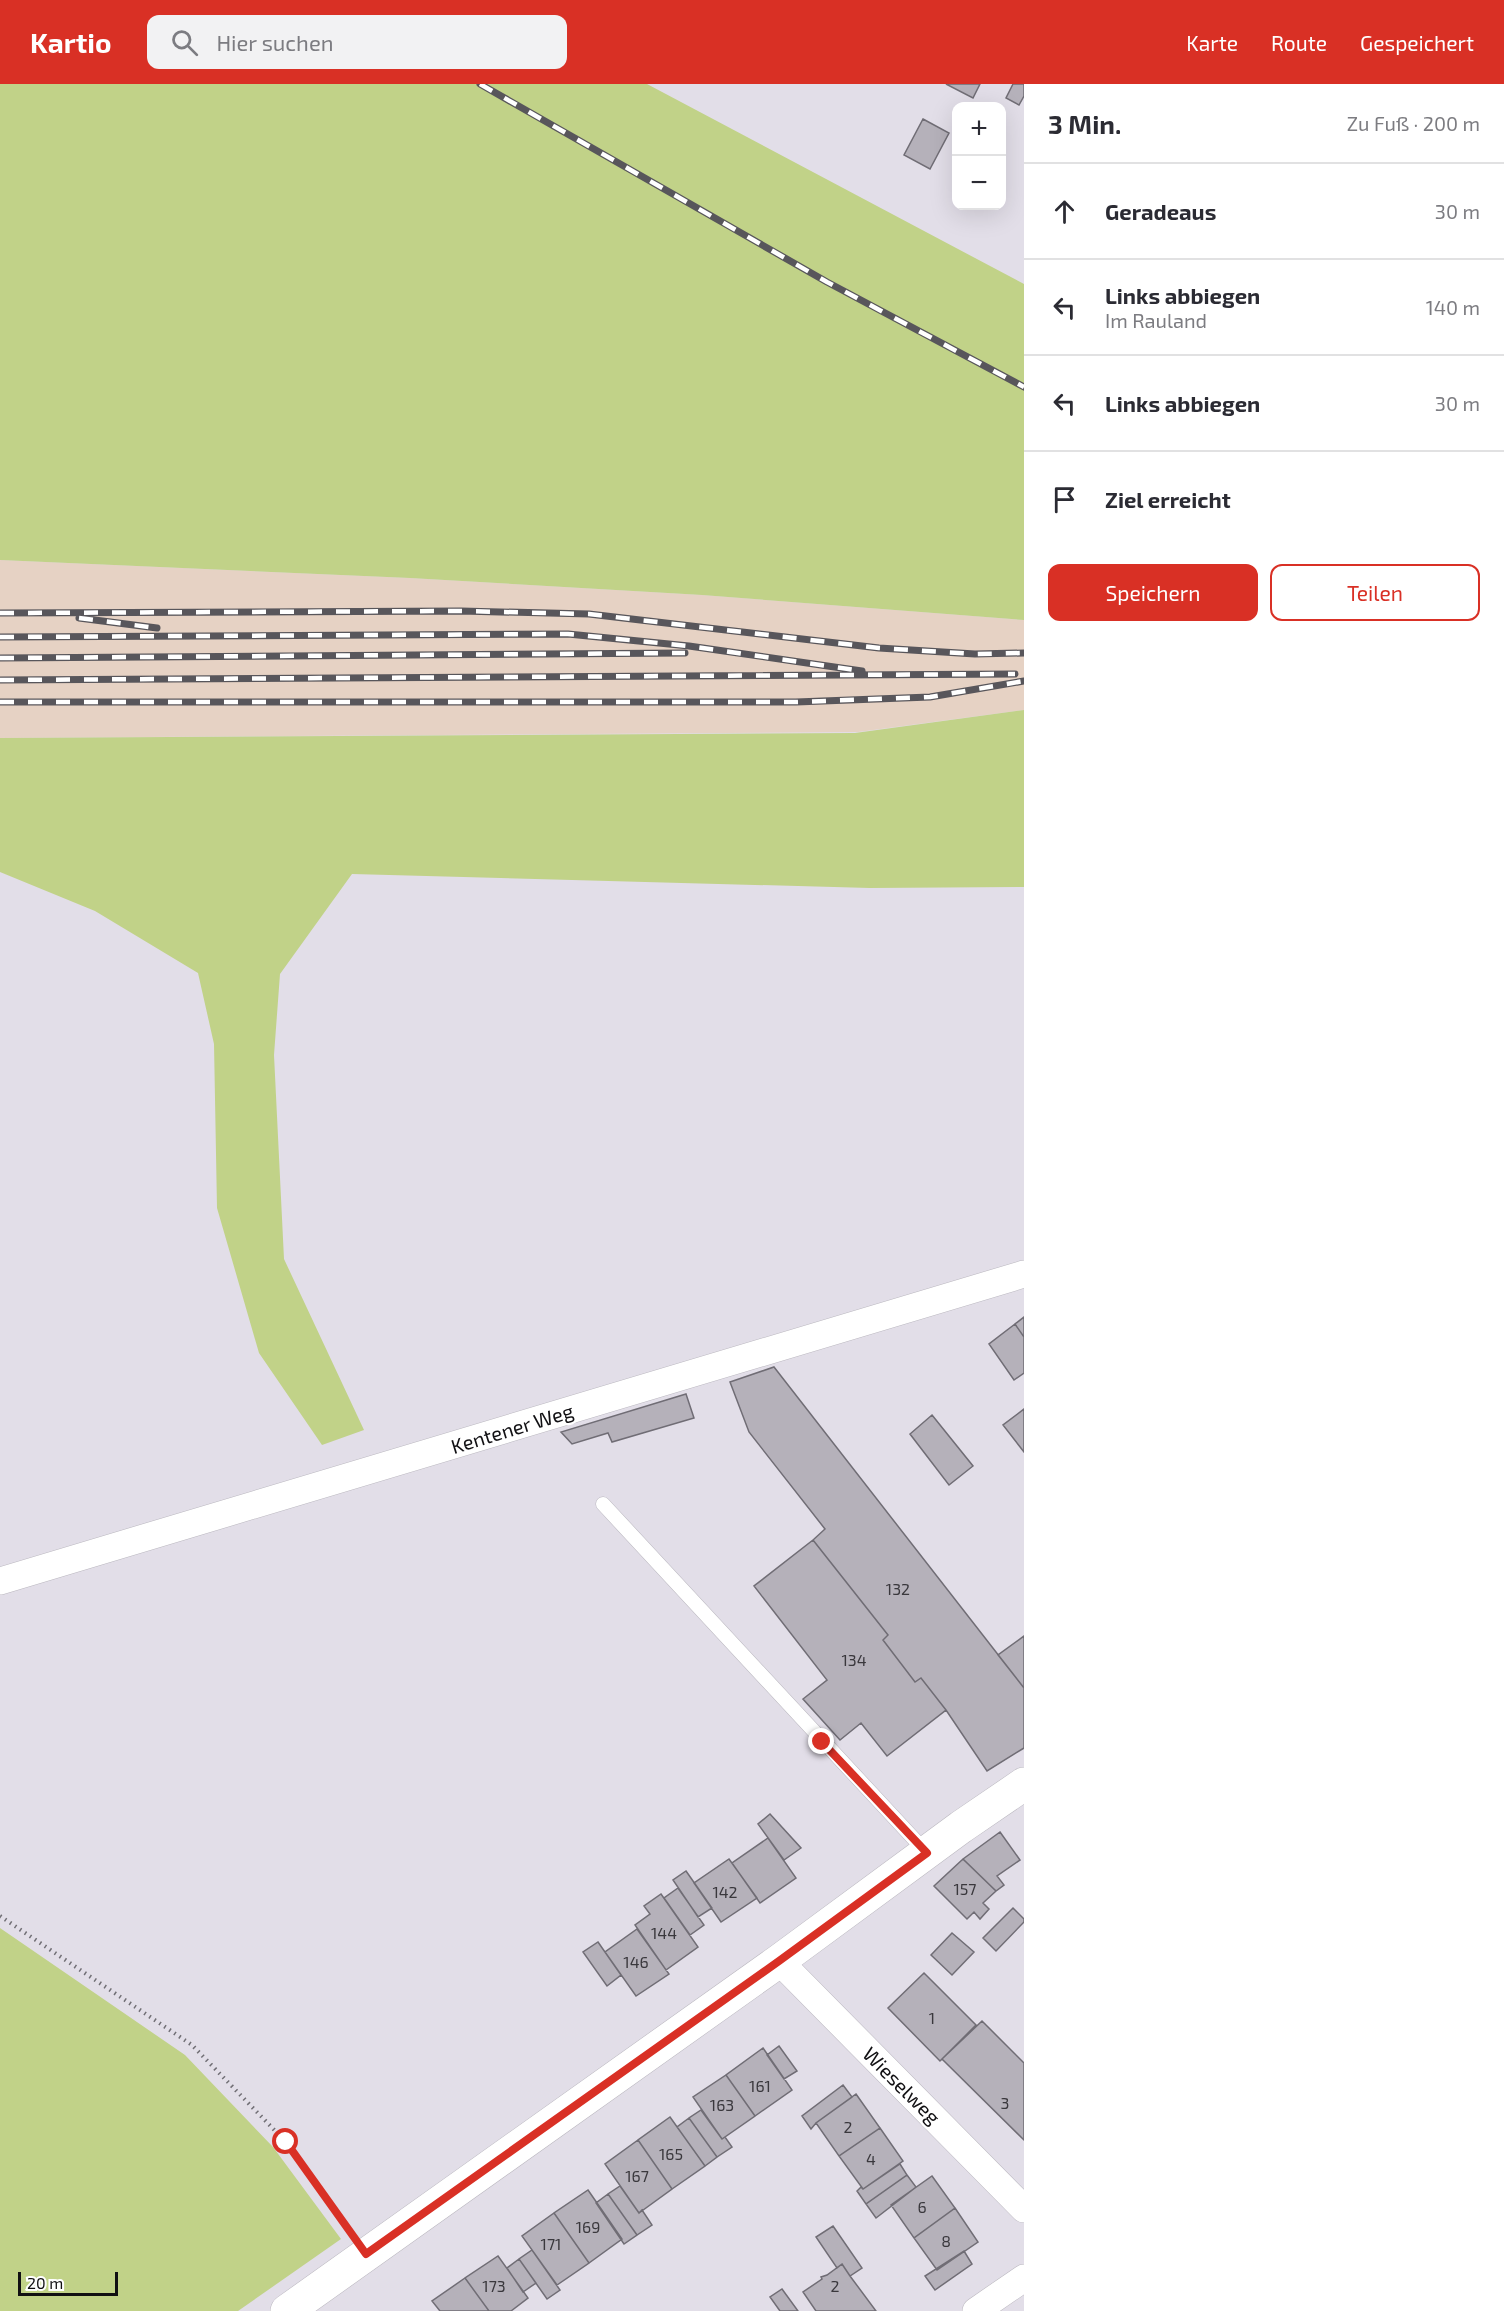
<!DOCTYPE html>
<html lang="de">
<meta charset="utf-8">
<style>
:root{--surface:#fff;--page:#f2f2f3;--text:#2b2b33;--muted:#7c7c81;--line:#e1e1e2;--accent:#d93025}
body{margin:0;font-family:"Exo 2",sans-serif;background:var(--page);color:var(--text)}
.controls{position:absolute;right:18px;top:18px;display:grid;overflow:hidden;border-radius:12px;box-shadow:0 6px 24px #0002}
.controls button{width:54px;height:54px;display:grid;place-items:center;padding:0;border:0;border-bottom:2px solid var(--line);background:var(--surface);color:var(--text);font:30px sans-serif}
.scale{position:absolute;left:18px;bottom:15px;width:100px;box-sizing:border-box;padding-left:6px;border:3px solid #111013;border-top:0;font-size:16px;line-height:21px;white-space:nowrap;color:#111013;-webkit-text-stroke:4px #fff;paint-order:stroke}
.stop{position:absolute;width:18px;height:18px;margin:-14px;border:4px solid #d93025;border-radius:50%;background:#fff}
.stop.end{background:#d93025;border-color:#fff;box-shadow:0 2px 6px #0008}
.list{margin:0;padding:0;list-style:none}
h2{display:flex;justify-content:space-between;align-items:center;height:78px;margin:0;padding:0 24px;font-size:26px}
h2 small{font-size:20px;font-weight:400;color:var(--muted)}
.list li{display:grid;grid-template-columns:39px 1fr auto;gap:18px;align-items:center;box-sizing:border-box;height:96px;padding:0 24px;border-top:2px solid var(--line)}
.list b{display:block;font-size:22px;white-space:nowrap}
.list p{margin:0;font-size:20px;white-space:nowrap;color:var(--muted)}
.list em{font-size:20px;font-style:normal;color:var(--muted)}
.actions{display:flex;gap:12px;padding:18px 24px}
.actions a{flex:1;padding:14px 0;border:2px solid var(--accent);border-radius:12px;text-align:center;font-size:21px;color:var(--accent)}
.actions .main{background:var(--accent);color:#fff}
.icon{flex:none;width:33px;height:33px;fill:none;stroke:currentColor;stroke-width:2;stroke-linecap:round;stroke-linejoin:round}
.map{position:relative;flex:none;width:1024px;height:2227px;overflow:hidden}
header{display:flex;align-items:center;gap:36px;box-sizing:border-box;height:84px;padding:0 30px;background:var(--accent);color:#fff}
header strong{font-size:28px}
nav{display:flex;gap:33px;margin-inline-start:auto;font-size:21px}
.search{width:420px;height:54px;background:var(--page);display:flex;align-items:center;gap:15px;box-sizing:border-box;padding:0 21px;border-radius:12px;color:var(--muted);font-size:22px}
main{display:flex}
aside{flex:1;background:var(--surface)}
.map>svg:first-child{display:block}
</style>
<header>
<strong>Kartio</strong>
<div class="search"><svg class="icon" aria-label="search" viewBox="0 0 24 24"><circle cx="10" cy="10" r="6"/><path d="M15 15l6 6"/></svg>Hier suchen</div>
<nav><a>Karte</a><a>Route</a><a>Gespeichert</a></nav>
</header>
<main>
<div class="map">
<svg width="1024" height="2227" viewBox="0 0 1024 2227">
<rect width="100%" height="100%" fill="#e2dee8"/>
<path fill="#e6d2c4" d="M0 476 410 494 702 511 1024 536V626L858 648 0 654Z"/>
<path fill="#c1d288" d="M0 0H647L1024 200V536L702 511 410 494 0 476Z
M1024 626V803L870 804 352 790 280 890 274 971 284 1175 364 1346 322 1361 259 1269 217 1124 214 960 198 889 95 827 0 788V654L855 649Z
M0 1844 185 1971 273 2063 341 2155 238 2227H0Z"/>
<path fill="#b5b1ba" stroke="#706d75" stroke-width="1.5" d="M946 0H980L973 14Z
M1013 0H1024V12L1019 21 1006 14Z
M923 35 949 49 930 85 904 71Z
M1024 1233V1253L1015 1240Z
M1015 1240 1024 1253V1289L1014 1296 989 1260Z
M774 1283 1024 1604V1664L987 1687 946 1626 921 1594 915 1598 883 1556 888 1551 813 1456 825 1445 749 1348 730 1298Z
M686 1310 694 1334 612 1358 608 1349 572 1360 561 1348Z
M1024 1325V1368L1003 1341Z
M932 1331 973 1382 949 1401 910 1350Z
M813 1456 888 1551 883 1556 915 1598 921 1594 946 1626 887 1672 861 1639 840 1656 803 1615 827 1596 754 1502Z
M1024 1552V1604L998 1571Z
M770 1730 801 1764 784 1776 758 1740Z
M1000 1748 1020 1776 997 1792 1004 1801 996 1807 963 1775Z
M768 1754 796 1794 760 1819 732 1779Z
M729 1775 757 1814 721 1838 694 1799Z
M963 1775 996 1807 983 1819 989 1825 980 1835 974 1828 967 1835 934 1802Z
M686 1787 712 1824 698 1833 673 1796Z
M678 1804 704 1841 690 1851 664 1814Z
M661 1810 698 1863 666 1886 635 1841 650 1830 644 1822Z
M1013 1824 1024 1835V1838L996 1867 983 1854Z
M637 1845 669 1890 636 1912 605 1868Z
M952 1849 974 1868 952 1891 931 1871Z
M598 1858 621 1891 607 1902 583 1868Z
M924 1889 976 1941 940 1977 888 1924Z
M982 1937 1024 1979V2056L942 1975Z
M779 1962 797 1987 784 1995 767 1971Z
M763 1964 792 2006 755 2032 726 1991Z
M726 1991 755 2032 722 2055 693 2013Z
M843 2001 852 2013 816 2039 811 2045 802 2032Z
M856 2010 880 2044 839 2072 816 2039Z
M701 2026 722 2055 725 2053 732 2063 717 2073 689 2034Z
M670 2033 705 2082 672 2105 638 2056Z
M689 2034 717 2073 705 2082 677 2043Z
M880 2044 903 2077 863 2105 839 2072Z
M638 2056 672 2105 639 2129 605 2080Z
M900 2080 907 2091 866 2120 857 2107 861 2103 863 2105Z
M907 2091 916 2103 876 2134 866 2120Z
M932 2092 955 2124 914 2154 891 2121Z
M620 2102 639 2129 642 2126 652 2141 637 2151 608 2110Z
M588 2106 622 2155 589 2179 554 2129Z
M608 2110 637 2151 624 2160 596 2119Z
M955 2124 978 2158 937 2186 914 2154Z
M554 2129 589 2179 557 2201 522 2152Z
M833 2142 862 2184 850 2192 842 2180 837 2184 816 2153Z
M532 2166 560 2206 547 2215 519 2175Z
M964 2167 972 2180 935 2206 925 2192Z
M498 2172 528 2214 511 2227H489L465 2194Z
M519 2175 536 2199 523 2208 507 2184Z
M842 2180 850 2192 876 2227H816L803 2208 822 2195 821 2193 827 2191Z
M465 2194 489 2227H440L432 2217Z
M782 2205 798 2227H780L770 2213Z"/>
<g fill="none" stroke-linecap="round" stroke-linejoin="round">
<defs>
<path id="service" d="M603 1420 927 1769"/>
<path id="minor" d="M0 1497 1024 1190
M779 1877 1024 2125
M976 2227 1024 2194"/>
<path id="tertiary" d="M287 2227 779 1877 961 1743 1024 1700"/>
</defs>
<use href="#service" stroke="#bab7bf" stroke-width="15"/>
<use href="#minor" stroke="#bab7bf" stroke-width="28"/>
<use href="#tertiary" stroke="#bab7bf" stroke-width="34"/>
<path stroke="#716f75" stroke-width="4" stroke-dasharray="1.5 4.5" stroke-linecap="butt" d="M0 1832 192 1961 286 2058 348 2145"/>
<use href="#service" stroke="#fff" stroke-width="14"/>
<use href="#minor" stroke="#fff" stroke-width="27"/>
<use href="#tertiary" stroke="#fff" stroke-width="33"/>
<defs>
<path id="rail" d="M480 0 827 198 1024 303
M0 529 461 527 589 530 879 564 975 570 1024 569
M79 534 157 544
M0 553 568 550 689 562 862 587
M0 574 685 569
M0 596 1015 590
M0 618H796L930 613 1024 597"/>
</defs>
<use href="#rail" stroke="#58565b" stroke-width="7"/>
<use href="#rail" stroke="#fff" stroke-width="4.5" stroke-dasharray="14" stroke-linecap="butt"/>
</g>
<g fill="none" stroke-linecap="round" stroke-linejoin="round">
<path stroke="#d93025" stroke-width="8" d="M286 2058 366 2170 779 1877 927 1769 822 1658"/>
</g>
<g text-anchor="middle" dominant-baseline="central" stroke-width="4.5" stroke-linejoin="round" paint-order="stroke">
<g font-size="16" fill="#3a383d">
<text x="898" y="1504">132</text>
<text x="854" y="1575">134</text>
<text x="965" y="1804">157</text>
<text x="725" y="1807">142</text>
<text x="664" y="1848">144</text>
<text x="636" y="1877">146</text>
<text x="932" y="1933">1</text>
<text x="760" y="2001">161</text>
<text x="1005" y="2018">3</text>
<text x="722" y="2020">163</text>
<text x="848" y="2042">2</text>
<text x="671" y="2069">165</text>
<text x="871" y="2074">4</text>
<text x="637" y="2091">167</text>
<text x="922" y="2122">6</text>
<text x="588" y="2142">169</text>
<text x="946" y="2156">8</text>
<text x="551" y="2159">171</text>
<text x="494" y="2201">173</text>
<text x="835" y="2201">2</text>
</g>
<g font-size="20" fill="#111013" stroke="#fff">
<text transform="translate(512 1344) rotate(-17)">Kentener Weg</text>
<text transform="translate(902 2001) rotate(45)">Wieselweg</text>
</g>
</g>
</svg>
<div class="controls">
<button>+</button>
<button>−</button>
</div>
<div class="scale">20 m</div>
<div class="stop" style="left:286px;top:2058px"></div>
<div class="stop end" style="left:822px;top:1658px"></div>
</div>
<aside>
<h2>3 Min.<small>Zu Fuß · 200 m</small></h2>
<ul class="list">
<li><svg class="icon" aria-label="ahead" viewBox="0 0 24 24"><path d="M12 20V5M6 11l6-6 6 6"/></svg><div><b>Geradeaus</b></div><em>30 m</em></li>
<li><svg class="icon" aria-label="left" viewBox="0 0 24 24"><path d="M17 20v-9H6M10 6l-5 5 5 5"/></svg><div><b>Links abbiegen</b><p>Im Rauland</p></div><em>140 m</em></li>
<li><svg class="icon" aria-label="left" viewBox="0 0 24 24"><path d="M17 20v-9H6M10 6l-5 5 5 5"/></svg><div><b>Links abbiegen</b></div><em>30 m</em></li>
<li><svg class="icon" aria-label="arrive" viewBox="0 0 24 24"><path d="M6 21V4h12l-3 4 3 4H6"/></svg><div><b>Ziel erreicht</b></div></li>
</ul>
<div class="actions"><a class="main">Speichern</a><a>Teilen</a></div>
</aside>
</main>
